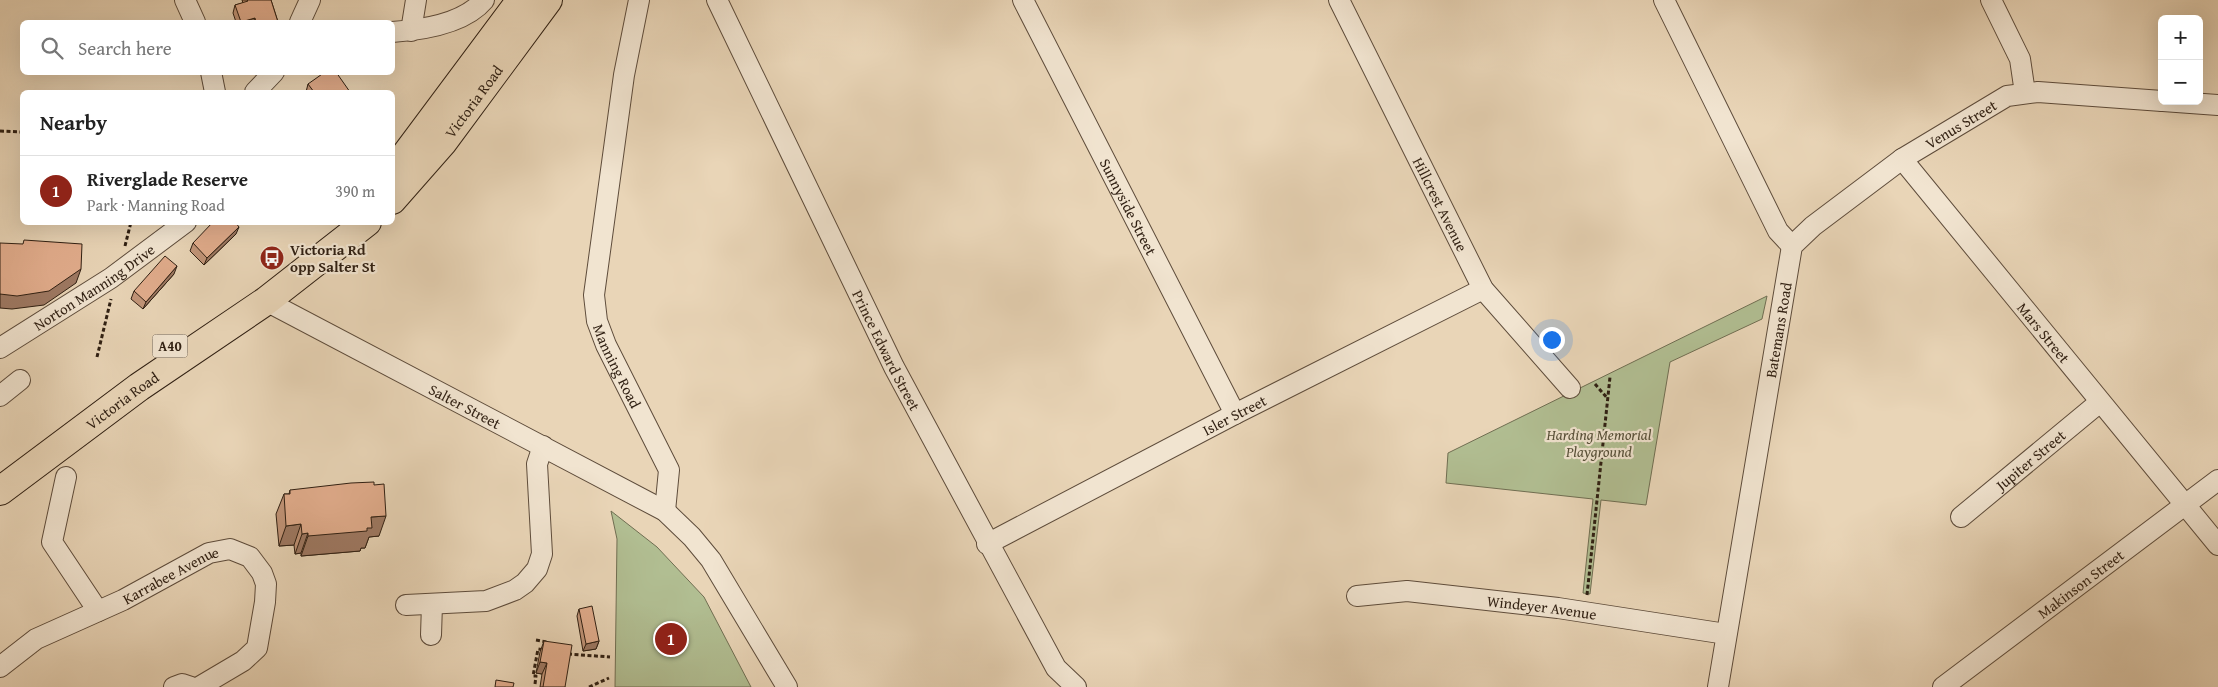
<!DOCTYPE html>
<meta charset="utf-8">
<style>
:root{--surface:#fff;--page:#f2f2f2;--text:#222;--muted:#767676;--line:#e0e0e0;--accent:#8f2418}
body{margin:0;font-family:"Gentium Book Plus",serif;background:var(--page);color:var(--text)}
.controls{position:absolute;right:15px;top:15px;display:grid;overflow:hidden;border-radius:8px;box-shadow:0 5px 20px #0002}
.controls button{width:45px;height:45px;display:grid;place-items:center;padding:0;border:0;border-bottom:1px solid var(--line);background:var(--surface);color:var(--text);font:25px sans-serif}
.you{position:absolute;left:1551px;top:339px;width:18px;height:18px;margin:-12px;border:4px solid #fff;border-radius:50%;background:#1a73e8;box-shadow:0 0 0 8px #1a73e833}
.badge{display:grid;place-items:center;width:32px;height:32px;border-radius:50%;background:var(--accent);color:#fff;font-size:16px;font-weight:700}
.pin{position:absolute;translate:-50% -50%;border:2px solid #fff;box-shadow:0 1px 5px #0006}
.list{margin:0;padding:0;list-style:none}
h2{display:flex;justify-content:space-between;align-items:center;height:65px;margin:0;padding:0 20px;font-size:21px}
h2 small{font-size:16px;font-weight:400;color:var(--muted)}
.list li{display:grid;grid-template-columns:32px 1fr auto;gap:15px;align-items:center;box-sizing:border-box;height:70px;padding:0 20px;border-top:1px solid var(--line)}
.list b{display:block;font-size:19px;white-space:nowrap}
.list p{margin:0;font-size:16px;white-space:nowrap;color:var(--muted)}
.list em{font-size:16px;font-style:normal;color:var(--muted)}
.icon{flex:none;width:28px;height:28px;fill:none;stroke:currentColor;stroke-width:2;stroke-linecap:round;stroke-linejoin:round}
.map{position:relative;flex:none;width:2218px;height:687px;overflow:hidden}
.search{position:absolute;background:var(--surface);box-shadow:0 5px 20px #0002;left:20px;top:20px;width:375px;height:55px;display:flex;align-items:center;gap:12px;box-sizing:border-box;padding:0 18px;border-radius:8px;color:var(--muted);font-size:19px}
.panel{position:absolute;background:var(--surface);box-shadow:0 5px 20px #0002;left:20px;top:90px;width:375px;height:135px;border-radius:8px}
.map>svg:first-child{display:block}
</style>
<div class="map">
<svg width="2218" height="687" viewBox="0 0 2218 687">
<rect width="100%" height="100%" fill="#e9d5b7"/>
<filter id="stains"><feTurbulence type="fractalNoise" baseFrequency=".004" numOctaves="4"/><feColorMatrix values="0 0 0 0 .2 0 0 0 0 .09 0 0 0 0 .02 0 0 0 .5 -.17"/></filter>
<radialGradient id="worn" r=".72"><stop offset=".6" stop-color="#630" stop-opacity="0"/><stop offset="1" stop-color="#630" stop-opacity=".3"/></radialGradient>
<path fill="#b1be92" stroke="#706e52" d="M1767 296 1762 319 1670 362 1646 505 1601 500 1590 594 1583 593 1593 499 1446 483 1448 453Z
M611 511 657 547 704 597 751 687H615L617 539Z"/>
<g fill="none" stroke-linecap="round" stroke-linejoin="round">
<defs>
<g id="minor">
<path d="M185 0 195 22"/>
<path id="s1" d="M639 0 624 75 594 295 597 321 606 345 669 470 665 511"/>
<path id="s2" d="M717 0 894 367 1056 668 1076 687"/>
<path id="s3" d="M1023 0 1235 414"/>
<path id="s4" d="M1339 0 1483 289 1570 388"/>
<path d="M1664 0 1778 231 1792 246"/>
<path d="M1991 0 2020 59 2025 93"/>
<path d="M300 22 310 0"/>
<path d="M411 31 416 0"/>
<path d="M392 32C422 30 464 24 484 0"/>
<path d="M211 72 215 92"/>
<path d="M255 92 274 72"/>
<path d="M2163 101 2218 105"/>
<path id="s5" d="M1902 159 2218 545"/>
<path id="s6" d="M266 301 665 511 692 537 711 560 787 687"/>
<path id="s7" d="M0 348 111 278 186 222"/>
<path d="M0 396 20 380"/>
<path d="M66 477 52 542 98 611"/>
<path id="s8" d="M1961 517 2100 402"/>
<path id="s9" d="M987 544 1235 414 1483 289"/>
<path id="s10" d="M1357 596 1407 591 1558 608 1726 634"/>
<path d="M406 605 486 601 515 590 525 583 537 569 542 554 537 464 543 446"/>
<path d="M431 635 432 604"/>
<path id="s11" d="M0 667 36 639 123 600 209 553 230 549 250 557 262 573 266 584 265 602 257 648 243 661 199 687"/>
<path d="M174 687 182 684 191 687"/>
<path id="s12" d="M1718 687 1792 246 1813 226 1902 159 2007 96 2038 92 2162 101"/>
<path id="s13" d="M1943 687 2218 480"/>
</g>
<g id="highway">
<path d="M392 173 521 0"/>
<path id="s14" d="M392 200 443 142 548 0"/>
<path id="s15" d="M0 491 139 387 266 301 367 222"/>
</g>
</defs>
<use href="#minor" stroke="#5e4c3b" stroke-width="22"/>
<use href="#highway" stroke="#2f1f12" stroke-width="30"/>
<path stroke="#2f1f12" stroke-width="3" stroke-dasharray="4 2.5" stroke-linecap="butt" d="M0 131 22 132
M125 246 131 222
M97 357 111 299
M1595 384 1608 399
M1587 595 1610 377
M536 640 547 642
M568 654 610 657
M535 684 536 676H533L538 649 545 650
M589 687 609 678"/>
<use href="#minor" stroke="#f1e4d0" stroke-width="20"/>
<use href="#highway" stroke="#e9d5b7" stroke-width="28"/>
</g>
<path fill="#c29579" stroke="#2f1f12" d="M242 0H271L278 22H236L233 13 235 5 243 3Z
M308 84 350 92H306Z
M236 234 204 265 190 251 193 243Z
M174 274 143 309 131 299 134 291Z
M290 490 379 536 369 537 365 548H361L360 551 301 556V553L295 554 294 545 279 546 276 514 284 494H289Z
M579 609 599 641 596 649 583 651 577 616Z
M544 641 565 687H540L542 674 536 673 540 652Z"/>
<path fill="#9e7963" stroke="#2f1f12" d="M255 18 253 22H241Z
M239 227 236 234 204 265 207 258Z
M177 266 174 274 143 309 146 302Z
M81 269 76 283 44 305 12 309 0 308V294Z
M386 516 379 536 369 537 365 548H361L360 551 301 556 308 536 371 517Z
M301 524 294 545 279 546 286 526Z
M308 533 301 553 295 554 302 534Z
M599 641 596 649 583 651 586 644Z
M540 662 547 663 542 674 536 673Z"/>
<path fill="#e2ad8d" stroke="#2f1f12" d="M247 0H271L278 22H256L255 18 241 22 235 5 248 1Z
M325 72H336L350 92H314L308 84Z
M213 222H235L239 227 207 258 193 243Z
M24 240 82 244 81 269 49 291 17 296 0 294V243L23 244Z
M165 256 177 266 146 302 134 291Z
M374 482V485L384 484 386 516 371 517 372 528H367V531L308 536V533L302 534 301 524 286 526 284 494H290V490L351 483Z
M592 606 599 641 586 644 579 609Z
M544 641 572 645 565 687H543L547 663 540 662Z
M496 680 514 683 513 687H495Z"/>
<defs>
<symbol id="bus-disc" viewBox="-11 -11 22 22"><circle r="9.5" fill="#8f2418" stroke="#f1e4d0"/><path d="M-5-6H5V4H4V6H2V4H-2V6H-4V4H-5ZM-3.5-4V0h7V-4ZM-3.5 1.2v1.5H-2V1.2ZM2 1.2v1.5H3.5V1.2Z" fill="#fff"/></symbol>
</defs>
<g fill-rule="evenodd">
<use href="#bus-disc" x="258" y="244" width="28" height="28"/>
</g>
<g text-anchor="middle" dominant-baseline="central" stroke-width="4.5" stroke-linejoin="round" paint-order="stroke">
<rect fill="#f1e4d0" stroke="#695a4b" stroke-width="1" x="152.5" y="334.5" width="35" height="23" rx="4"/>
<g font-size="14" font-weight="bold" fill="#2f1f12">
<text x="170" y="346">A40</text>
</g>
<g font-size="15" fill="#2f1f12" stroke="#f1e4d0">
<text stroke="none"><textPath href="#s14" startOffset="128">Victoria Road</textPath></text>
<text stroke="none"><textPath href="#s12" startOffset="656">Venus Street</textPath></text>
<text stroke="none"><textPath href="#s4" startOffset="228">Hillcrest Avenue</textPath></text>
<text stroke="none"><textPath href="#s3" startOffset="232">Sunnyside Street</textPath></text>
<text stroke="none"><textPath href="#s7" startOffset="112">Norton Manning Drive</textPath></text>
<text stroke="none"><textPath href="#s12" startOffset="362">Batemans Road</textPath></text>
<text stroke="none"><textPath href="#s5" startOffset="224">Mars Street</textPath></text>
<text stroke="none"><textPath href="#s2" startOffset="389">Prince Edward Street</textPath></text>
<text stroke="none"><textPath href="#s1" startOffset="374">Manning Road</textPath></text>
<text stroke="none"><textPath href="#s15" startOffset="152">Victoria Road</textPath></text>
<text stroke="none"><textPath href="#s6" startOffset="225">Salter Street</textPath></text>
<text stroke="none"><textPath href="#s9" startOffset="279">Isler Street</textPath></text>
<text stroke="none"><textPath href="#s8" startOffset="90">Jupiter Street</textPath></text>
<text stroke="none"><textPath href="#s11" startOffset="195">Karrabee Avenue</textPath></text>
<text stroke="none"><textPath href="#s13" startOffset="172">Makinson Street</textPath></text>
<text stroke="none"><textPath href="#s10" startOffset="186">Windeyer Avenue</textPath></text>
</g>
<g font-size="15" font-weight="bold" fill="#2f1f12" stroke="#f1e4d0" text-anchor="start">
<text x="290" y="249">Victoria Rd<tspan x="290" dy="17">opp Salter St</tspan></text>
</g>
<g font-size="15" font-style="italic" fill="#564f38" stroke="#f1e4d0">
<text x="1599" y="434">Harding Memorial<tspan x="1599" dy="17">Playground</tspan></text>
</g>
</g>
<rect width="100%" height="100%" filter="url(#stains)"/>
<rect width="100%" height="100%" fill="url(#worn)"/>
</svg>
<div class="controls">
<button>+</button>
<button>−</button>
</div>
<div class="you"></div>
<div class="pin badge" style="left:671px;top:639px">1</div>
<div class="search"><svg class="icon" aria-label="search" viewBox="0 0 24 24"><circle cx="10" cy="10" r="6"/><path d="M15 15l6 6"/></svg>Search here</div>
<section class="panel">
<h2>Nearby<small></small></h2>
<ul class="list">
<li><span class="badge">1</span><div><b>Riverglade Reserve</b><p>Park · Manning Road</p></div><em>390 m</em></li>
</ul>
</section>
</div>
